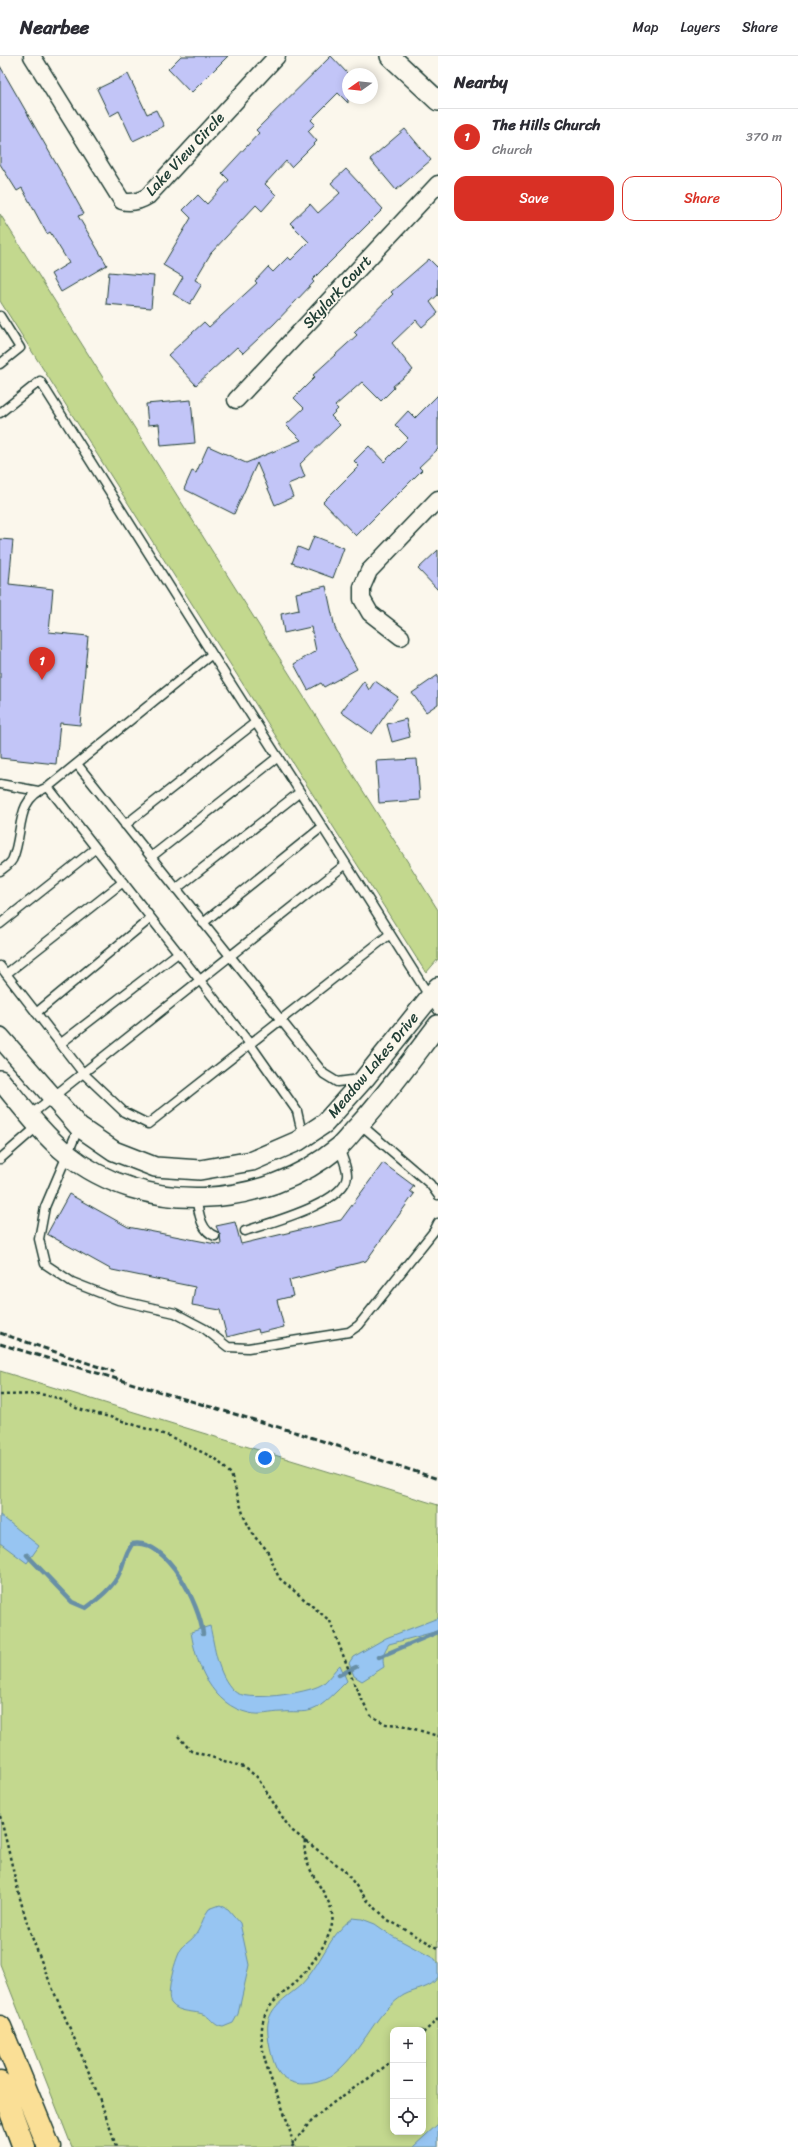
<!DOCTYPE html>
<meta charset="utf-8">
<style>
:root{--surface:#fff;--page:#f2f2f3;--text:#2b2b33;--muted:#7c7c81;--line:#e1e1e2;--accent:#d93025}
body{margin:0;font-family:Sriracha,sans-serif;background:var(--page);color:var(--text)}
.controls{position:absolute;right:12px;bottom:12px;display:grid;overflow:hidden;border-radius:8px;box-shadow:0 2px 10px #0003}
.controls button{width:36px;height:36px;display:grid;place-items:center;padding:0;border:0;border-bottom:1px solid var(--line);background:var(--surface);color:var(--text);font:20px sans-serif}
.compass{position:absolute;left:342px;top:12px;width:36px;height:36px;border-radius:50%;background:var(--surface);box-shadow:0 2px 10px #0003;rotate:255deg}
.you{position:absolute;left:265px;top:1402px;width:14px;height:14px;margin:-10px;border:3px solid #fff;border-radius:50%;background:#1a73e8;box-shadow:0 0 0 6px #1a73e833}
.badge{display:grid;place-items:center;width:26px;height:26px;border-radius:50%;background:var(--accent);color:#fff;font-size:13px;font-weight:700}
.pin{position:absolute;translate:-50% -33px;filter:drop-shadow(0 1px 2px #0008)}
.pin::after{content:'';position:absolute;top:21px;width:14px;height:12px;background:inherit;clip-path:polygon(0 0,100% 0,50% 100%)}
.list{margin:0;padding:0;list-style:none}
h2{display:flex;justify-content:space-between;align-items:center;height:52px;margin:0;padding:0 16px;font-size:17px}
h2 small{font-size:13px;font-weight:400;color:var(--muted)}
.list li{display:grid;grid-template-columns:26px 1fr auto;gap:12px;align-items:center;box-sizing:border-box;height:56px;padding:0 16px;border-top:1px solid var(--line)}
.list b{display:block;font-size:15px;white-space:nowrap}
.list p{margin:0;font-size:13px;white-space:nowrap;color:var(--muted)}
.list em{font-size:13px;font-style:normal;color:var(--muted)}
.actions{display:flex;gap:8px;padding:12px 16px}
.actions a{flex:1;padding:9px 0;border:1px solid var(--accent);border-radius:12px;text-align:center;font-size:14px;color:var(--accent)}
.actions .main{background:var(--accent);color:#fff}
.icon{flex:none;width:22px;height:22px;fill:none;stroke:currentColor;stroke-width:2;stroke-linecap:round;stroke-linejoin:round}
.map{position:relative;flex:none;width:438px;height:2091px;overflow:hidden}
header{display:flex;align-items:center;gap:24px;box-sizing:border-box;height:56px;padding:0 20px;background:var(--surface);border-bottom:1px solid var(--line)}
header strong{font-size:19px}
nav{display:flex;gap:22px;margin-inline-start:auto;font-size:14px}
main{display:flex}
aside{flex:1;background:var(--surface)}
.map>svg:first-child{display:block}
</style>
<header>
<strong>Nearbee</strong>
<nav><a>Map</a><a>Layers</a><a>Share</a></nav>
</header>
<main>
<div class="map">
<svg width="438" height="2091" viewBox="0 0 438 2091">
<rect width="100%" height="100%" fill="#fbf7ec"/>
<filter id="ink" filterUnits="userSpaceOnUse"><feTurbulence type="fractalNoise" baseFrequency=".025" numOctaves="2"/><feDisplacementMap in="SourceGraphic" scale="8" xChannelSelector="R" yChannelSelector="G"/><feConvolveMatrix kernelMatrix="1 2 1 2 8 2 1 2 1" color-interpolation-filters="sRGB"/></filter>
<g filter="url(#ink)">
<path fill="#c3d88e" stroke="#718a61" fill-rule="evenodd" d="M0 158 438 854V903L426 917 0 245Z
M0 1315 438 1449V2091H72L0 1908ZM393 1974H423V2076H393Z"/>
<path fill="#97c5f2" stroke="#678fa6" d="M0 1459 39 1490 27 1507 0 1487Z
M438 1562V1575L389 1588C383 1596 382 1602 384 1611L362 1625 354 1620 349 1607 353 1601 386 1582Z
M210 1570C215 1592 217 1618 234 1635 246 1647 307 1637 321 1629 328 1625 334 1614 340 1609L347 1625C339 1633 322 1651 312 1654 303 1657 292 1655 282 1656 271 1656 260 1660 249 1657 212 1649 196 1609 191 1576Z
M220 1849 228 1853 240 1867 249 1909 238 1958 233 1967 223 1971C214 1970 212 1963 205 1959 195 1954 179 1958 171 1947 165 1939 176 1899 182 1892 187 1886 193 1884 198 1875 202 1868 204 1859 209 1853Z
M353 1862 362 1863 375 1868 392 1880 435 1903 438 1908V1921C431 1933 415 1933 404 1939 397 1943 389 1951 383 1957 361 1983 343 2029 303 2028 294 2028 284 2024 279 2017 272 2008 266 1978 268 1967 271 1949 289 1940 301 1929 321 1909 329 1878 353 1862Z
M438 2068V2091H413Z"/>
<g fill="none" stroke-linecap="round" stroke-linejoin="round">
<path stroke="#678fa6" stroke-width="4.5" d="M27 1499 72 1546 86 1552C98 1543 114 1531 120 1516 125 1504 124 1500 132 1488 167 1481 200 1550 203 1578
M379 1601 438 1576
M339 1619 356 1611"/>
</g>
<path fill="#c2c5f7" stroke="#1f3d34" d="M181 0H228L191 37 168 13Z
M331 0 348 18V47L338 37 311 64 315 68 308 75 317 85 291 111 286 105 265 128 276 139 262 155 256 149 211 197 195 224 202 228 190 248 173 238 183 221 163 209 191 162 183 154 198 139 207 148 229 124 222 117 259 77 256 74Z
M0 10 62 118 84 158 78 160 107 209 61 236 51 218 69 207 50 176 47 178 22 132 17 135 0 108Z
M128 18 147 58 156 54 164 70 133 85 119 55 110 60 97 33Z
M405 73 431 104 396 134 370 103Z
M346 113 383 153 312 224 314 226 274 268 243 297 237 291 196 329 168 299 204 266 209 271 257 227 255 225 268 211 273 216 288 201 291 204 309 186 290 167 310 148 318 157 340 137 331 127Z
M429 203 438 212V239L430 246 438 257 422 271 416 264 392 287 413 314 393 330 394 332 381 345 362 326 335 350 338 353 331 360 340 369 300 408 305 421 288 428 293 441 275 449 257 407 234 458 184 433 192 415 196 417 208 390 246 407 301 384 286 369 304 352 294 342 315 321 313 319 357 279 354 276 393 238 391 236Z
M109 216 154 220 151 252 106 248Z
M438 339V393L419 411 422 414 356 480 323 446 359 410 354 405 369 390 384 406 408 382 395 369 408 355 415 362Z
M191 344 195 387 161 390 159 368 148 369 146 348Z
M314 480 344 492 333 522 292 507 298 491 308 495Z
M0 483 13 484 9 528 53 533 49 576 88 580 80 669 60 667 56 708 0 702Z
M438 494V534L418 513Z
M326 530 335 572 357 613 324 631 321 627 308 634 294 608 316 595 311 571 284 577 281 558 299 554 296 537Z
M438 619V648L426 656 412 637Z
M364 625 369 634 375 625 398 641 372 678 341 656Z
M406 663 410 681 392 686 387 668Z
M417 703 420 744 379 747 376 705Z
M383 1107 414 1130 410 1135 414 1138 366 1205 289 1224 293 1240 277 1244 284 1271 259 1277 258 1273 227 1281 220 1254 192 1249 195 1231 112 1214 47 1178 69 1138 128 1171 221 1189 220 1179 216 1170 235 1166 241 1188 341 1164Z"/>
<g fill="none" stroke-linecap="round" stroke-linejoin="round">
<defs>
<path id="service" d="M0 260 20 292 0 308
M0 357 40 325 212 598 48 731C14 743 24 776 13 802 12 807 4 812 0 815
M77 708 324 1018 337 1026 360 1023
M0 728 38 735
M48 731 250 988 297 1055 303 1082
M125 769 256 666
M151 801 278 701
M346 808 438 954
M176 833 300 736
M203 867 322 771
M0 868 96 792
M0 910 83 1017 124 1056 148 1068 390 878
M6 918 123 826
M36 957 151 862
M60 988 178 897
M29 1060 346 808 212 598
M360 1068 430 1128 438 1139
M79 1071 45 1151 39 1183 45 1208 72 1226 118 1244 175 1257 205 1273 228 1291 248 1292 349 1276 359 1269 434 1175 438 1167
M0 1103 39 1069
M196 1142C199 1155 200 1175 215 1180
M245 1175C269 1167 345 1147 347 1120 348 1112 341 1099 339 1091"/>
<path id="minor" d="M32 0 122 145C132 148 140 145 148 140L277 0
M236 344 438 128
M401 581 370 557 362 543V531L369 515 438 443"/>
<path id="tertiary" d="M390 0 438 45
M0 981 79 1071 114 1095 155 1111 200 1114 252 1105 298 1085 325 1067 365 1022 438 931
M0 1024C20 1048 43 1079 67 1098 144 1160 263 1154 339 1091 346 1085 352 1076 359 1069 388 1037 412 1003 438 969"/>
<path id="motorway" d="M0 1971 49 2091
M0 2027 24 2091"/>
</defs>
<use href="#service" stroke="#1f3d34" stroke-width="11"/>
<use href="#minor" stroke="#1f3d34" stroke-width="19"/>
<use href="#tertiary" stroke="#1f3d34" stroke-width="22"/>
<use href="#motorway" stroke="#1f3d34" stroke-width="25"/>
<path stroke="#1f3d34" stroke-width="2.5" stroke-dasharray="3 3" stroke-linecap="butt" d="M0 1339 40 1338 58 1342 78 1353 110 1361 169 1380 216 1403 231 1418 244 1461 254 1480 267 1494 279 1522 330 1565 355 1630 370 1659 386 1668 401 1669 438 1680
M178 1680 191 1695 244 1711 257 1721 290 1773 344 1814 367 1844 388 1864 438 1892
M0 1760C12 1805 19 1850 37 1894 62 1960 96 2023 116 2091
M423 1977 438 1963
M293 2088C291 2080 289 2070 286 2062 276 2033 259 2003 262 1972 264 1949 280 1941 295 1927 308 1914 329 1886 332 1868 337 1839 300 1819 305 1784
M292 2091C314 2051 360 2032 393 2004"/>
<use href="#service" stroke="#fbf7ec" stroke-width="8"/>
<use href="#minor" stroke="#fbf7ec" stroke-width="16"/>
<use href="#tertiary" stroke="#fbf7ec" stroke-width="19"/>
<use href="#motorway" stroke="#fadf96" stroke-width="22"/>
<path stroke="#1f3d34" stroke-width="3" stroke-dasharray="6 3" stroke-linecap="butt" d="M0 1277 114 1316
M0 1288 298 1377 438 1423"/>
</g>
</g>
<g text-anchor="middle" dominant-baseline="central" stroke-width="3.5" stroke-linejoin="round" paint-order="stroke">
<g font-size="15" fill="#1f3d34" stroke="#fbf7ec">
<text transform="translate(185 98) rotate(-47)">Lake View Circle</text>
<text transform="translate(337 236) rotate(-47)">Skylark Court</text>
<text transform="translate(373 1009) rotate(-50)">Meadow Lakes Drive</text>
</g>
</g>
</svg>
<div class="controls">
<button>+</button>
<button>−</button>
<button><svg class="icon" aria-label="locate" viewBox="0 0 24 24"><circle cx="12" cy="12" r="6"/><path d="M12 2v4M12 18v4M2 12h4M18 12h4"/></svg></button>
</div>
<svg class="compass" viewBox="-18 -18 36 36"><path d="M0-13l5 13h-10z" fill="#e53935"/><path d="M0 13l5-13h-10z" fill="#7c7c81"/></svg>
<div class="you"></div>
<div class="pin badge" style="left:42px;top:624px">1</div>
</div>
<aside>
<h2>Nearby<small></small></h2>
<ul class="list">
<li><span class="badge">1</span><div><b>The Hills Church</b><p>Church</p></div><em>370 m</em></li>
</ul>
<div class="actions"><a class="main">Save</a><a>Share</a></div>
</aside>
</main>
